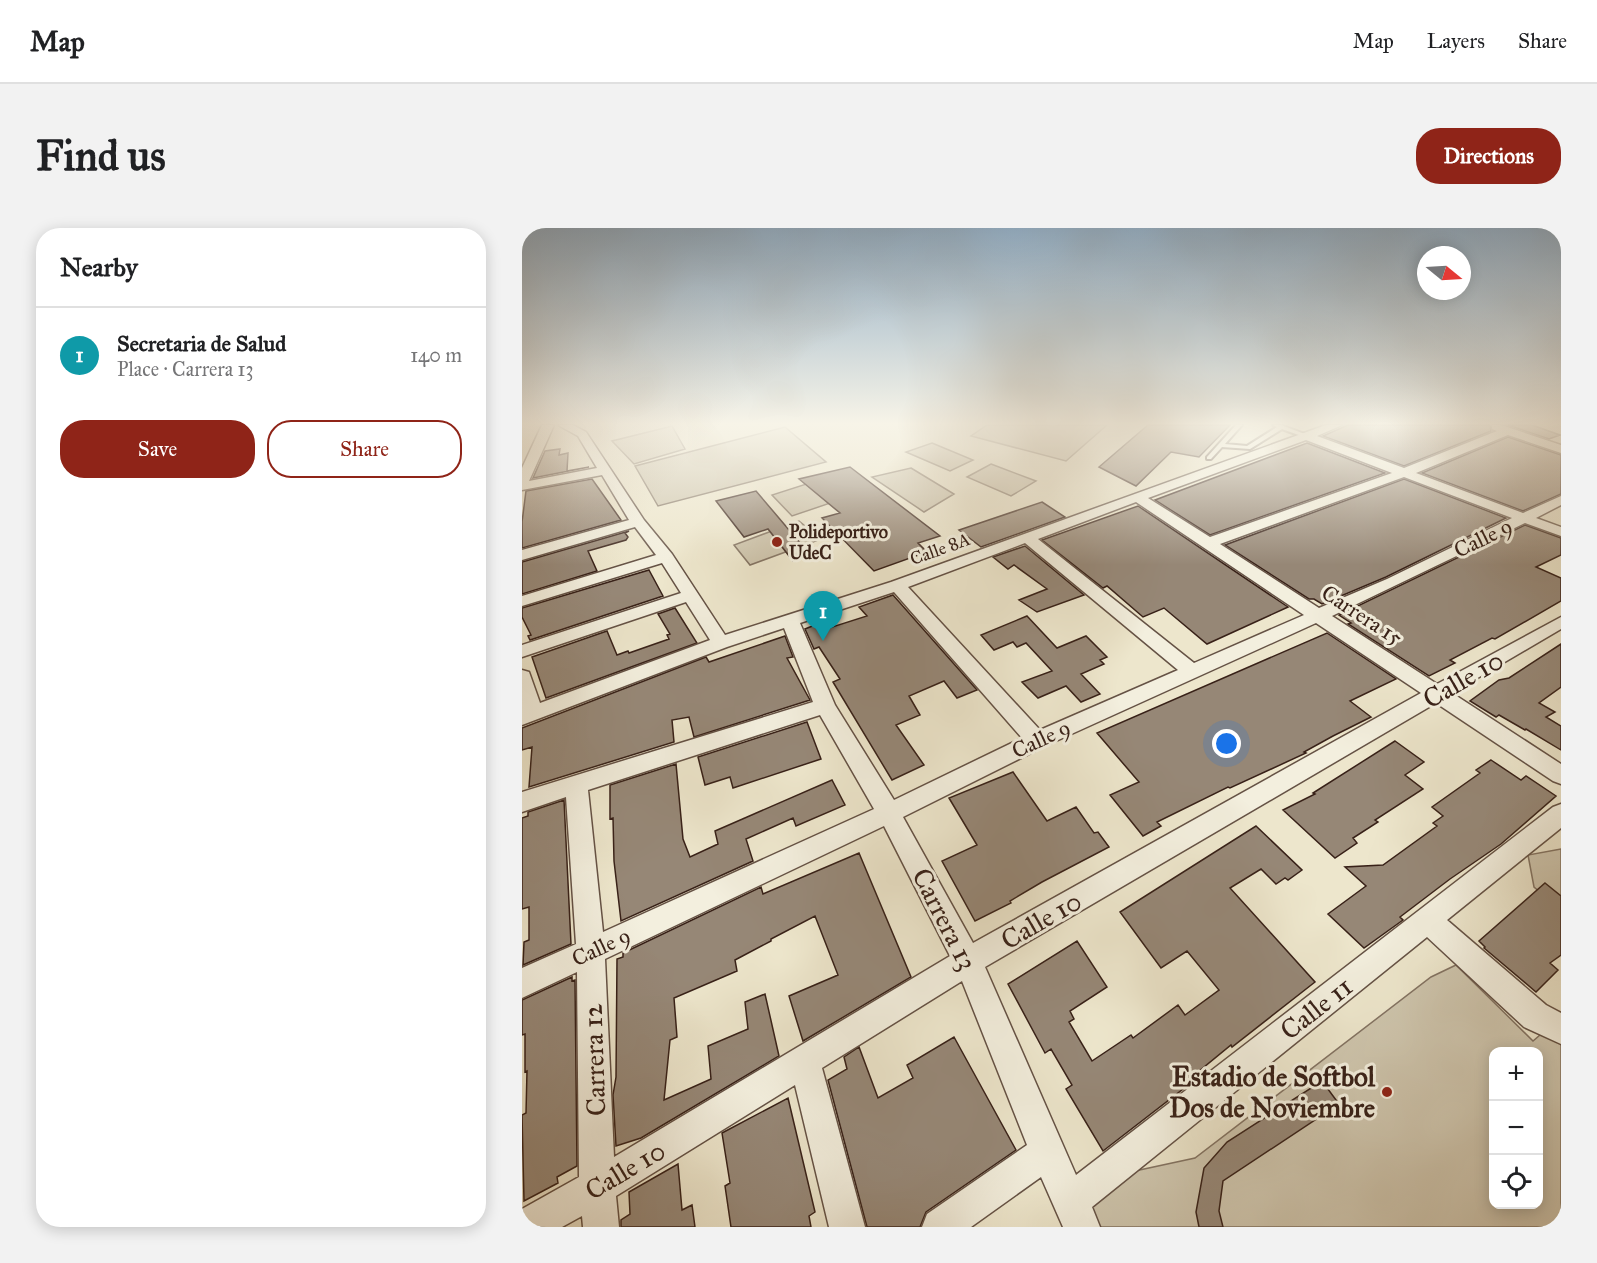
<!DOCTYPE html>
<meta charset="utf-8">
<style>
:root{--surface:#fff;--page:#f2f2f2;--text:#202124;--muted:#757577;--line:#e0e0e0;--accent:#8f2418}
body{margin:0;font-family:"IM FELL Great Primer",serif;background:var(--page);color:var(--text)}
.controls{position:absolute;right:18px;bottom:18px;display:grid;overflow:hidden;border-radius:12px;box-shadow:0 3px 15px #0003}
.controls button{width:54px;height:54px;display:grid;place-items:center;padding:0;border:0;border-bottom:2px solid var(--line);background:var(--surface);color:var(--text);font:30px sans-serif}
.compass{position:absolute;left:895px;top:18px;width:54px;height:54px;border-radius:50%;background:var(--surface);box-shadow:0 3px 15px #0003;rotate:108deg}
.you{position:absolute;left:705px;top:516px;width:21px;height:21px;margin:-15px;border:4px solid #fff;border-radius:50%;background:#1a73e8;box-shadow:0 0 0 9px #1a73e833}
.badge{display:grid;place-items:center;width:39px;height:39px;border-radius:50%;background:var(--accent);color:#fff;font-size:20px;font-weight:700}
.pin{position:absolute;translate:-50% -50px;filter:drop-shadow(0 2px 3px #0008)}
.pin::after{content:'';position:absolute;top:32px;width:21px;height:18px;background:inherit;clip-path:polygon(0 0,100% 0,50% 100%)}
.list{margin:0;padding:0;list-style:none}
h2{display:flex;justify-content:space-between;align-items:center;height:78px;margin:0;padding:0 24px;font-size:26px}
h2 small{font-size:20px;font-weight:400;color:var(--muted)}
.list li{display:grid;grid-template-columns:39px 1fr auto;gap:18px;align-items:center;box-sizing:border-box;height:96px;padding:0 24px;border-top:2px solid var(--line)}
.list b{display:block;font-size:22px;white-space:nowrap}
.list p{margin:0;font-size:20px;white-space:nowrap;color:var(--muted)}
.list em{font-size:20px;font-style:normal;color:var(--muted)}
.actions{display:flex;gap:12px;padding:18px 24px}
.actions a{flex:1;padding:14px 0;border:2px solid var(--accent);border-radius:24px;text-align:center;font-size:21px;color:var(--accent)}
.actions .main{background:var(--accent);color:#fff}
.icon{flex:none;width:33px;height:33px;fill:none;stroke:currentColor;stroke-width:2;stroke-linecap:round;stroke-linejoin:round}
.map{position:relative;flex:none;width:1039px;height:999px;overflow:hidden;border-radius:24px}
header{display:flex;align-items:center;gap:36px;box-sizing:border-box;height:84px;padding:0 30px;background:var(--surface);border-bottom:2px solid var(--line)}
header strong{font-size:28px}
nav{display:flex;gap:33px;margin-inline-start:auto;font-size:21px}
.intro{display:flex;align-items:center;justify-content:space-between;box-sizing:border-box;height:144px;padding:0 36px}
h1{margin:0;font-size:42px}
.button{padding:15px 27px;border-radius:24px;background:var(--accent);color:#fff;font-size:21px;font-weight:700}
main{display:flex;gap:36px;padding:0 36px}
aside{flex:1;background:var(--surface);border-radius:24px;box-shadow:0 3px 15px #0003}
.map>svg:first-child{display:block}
</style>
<header>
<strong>Map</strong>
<nav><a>Map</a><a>Layers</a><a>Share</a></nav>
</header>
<div class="intro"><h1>Find us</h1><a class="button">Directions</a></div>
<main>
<aside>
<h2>Nearby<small></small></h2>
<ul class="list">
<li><span class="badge" style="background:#0f9aa8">1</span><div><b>Secretaria de Salud</b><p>Place · Carrera 13</p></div><em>140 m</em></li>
</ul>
<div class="actions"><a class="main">Save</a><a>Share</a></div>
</aside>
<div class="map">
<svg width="1039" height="999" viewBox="0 0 1039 999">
<rect width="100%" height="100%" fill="#ede6cc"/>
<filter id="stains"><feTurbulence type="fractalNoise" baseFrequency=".00333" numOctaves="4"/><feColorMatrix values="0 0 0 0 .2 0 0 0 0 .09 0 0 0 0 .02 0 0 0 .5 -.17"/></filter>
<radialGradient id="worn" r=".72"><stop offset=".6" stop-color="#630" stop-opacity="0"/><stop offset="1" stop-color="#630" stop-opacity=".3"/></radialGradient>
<path fill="#cec5ad" stroke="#837362" stroke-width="1.5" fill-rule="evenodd" d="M465 197H585L544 233 449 208Z
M150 198 163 221 112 236 90 213Z
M263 199 304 234 136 278 113 238Z
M410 215 451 232 428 243 384 224Z
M469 236 514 253 489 268 445 249Z
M389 240 432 266 402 284 350 249Z
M306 249 323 270 270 288 250 267Z
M277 293 299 311 228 337 212 317Z
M1039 621V682L1012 659 1006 627Z
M934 737 1011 813 1039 789V999H572L562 980 613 943 673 930 909 749ZM972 824H1017V976H972Z"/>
<path fill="#968776" stroke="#382118" stroke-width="1.5" d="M626 197H708L677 229 649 224 614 258 577 239Z
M826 197H968L969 203 882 238 801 208Z
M986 197H1010L1038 207 1027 211Z
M986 209 1039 227V266L1001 283 900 245Z
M785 215 863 245 688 307 633 272Z
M38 221 37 227 46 225 45 243 67 239 11 250 23 223Z
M328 239 418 308 396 315 405 324 352 343 300 290 318 285 277 251Z
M70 251 99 292 0 320V294L4 263Z
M882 251 984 290 864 349 800 376 792 371H787L703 317Z
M234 263 262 296 288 327 271 333 246 301 222 309 194 273Z
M520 274 543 289 459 319 437 302Z
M616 278 766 379 685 416 642 380 621 389 585 358 581 360 520 312Z
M1003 297 1039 310V327L1014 339 1039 350V373L973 411 970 410 928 432 933 435 907 448 826 396 829 395 817 387Z
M107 303 103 305 106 309 104 312 66 323 75 343 0 366V334Z
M503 318 562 367 515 384 497 372 525 361 492 337 486 341 471 329Z
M127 342 141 368 8 412 6 408 9 407 0 389V380Z
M371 367 455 462 435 470 422 453 387 468 398 487 374 497 402 537 370 552 311 454 318 451 297 419 292 421 283 401 293 397 298 403 345 388 337 379Z
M153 380 175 415 24 470 10 429 85 403 95 427 106 423 107 425 147 411 145 407 148 406 136 386Z
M505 388 535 420 564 408 585 429 578 432 582 436 559 446 578 466 559 474 544 458 516 470 500 454 530 443 504 415 495 419 491 414 472 422 459 407Z
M805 405 874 451 828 473 849 489 811 508 782 524 784 525 708 560 706 559 635 594 639 598 621 608 588 567 617 554 575 505Z
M263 408 271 429 265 430 288 472 172 509 167 489 150 492 152 514 7 559 10 519 0 522V500L184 429 187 434Z
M1039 416V459L1017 475 1033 484 1024 489 1039 498V522L1004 501 1003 502 977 487 974 489 948 473 977 452 987 450Z
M285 494 299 531 211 560 208 549 183 557 176 529Z
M873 513 902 534 883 547 901 561 853 592 856 594 831 610 835 615 813 630 761 582 793 566 791 565Z
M969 532 999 552 1004 548 1034 568 979 616 928 651 878 689 881 692 842 720 806 686 844 658 823 639 861 637 915 598 911 595 921 588 910 579 958 545 954 542Z
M154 536 161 611 168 629 196 616 193 603 310 552 323 577 274 598 271 590 224 611 231 633 99 693 92 633 91 590 88 591V557Z
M491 544 525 593 554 579 572 605 576 604 587 619 520 654 488 673 489 675 453 693 420 633 455 617 427 570Z
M42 572 49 716 1 737 2 714 7 712V679L0 681V590L6 588V584Z
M734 598 780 642 766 652 763 650 754 656 739 641 708 660 793 754 710 819 709 817 659 858 661 861 581 923 544 861 550 857 529 821 523 825 486 756 555 713 585 759 548 783 552 791 547 794 570 833 609 807 611 810 656 777 663 787 697 762 665 723 639 740 598 684Z
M337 625 389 749 281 813 267 768 316 747 293 688 249 711V713L213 732 215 743 152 770 155 809 148 812 142 872 189 851 186 818 226 801 223 774 243 766 257 828 119 910 94 918 91 867 94 849 95 731 101 729V725L239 659 241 666Z
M1023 655 1039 668V727L1028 735 1036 742 1014 764 962 720 963 719 957 713Z
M50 749V753L53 752 55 938 35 949 36 955 2 973 0 887 4 885 5 843 3 844V806L0 807V772Z
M432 809 494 922 404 984 398 999H345L306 852 325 841 322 829 337 819 356 870 391 850 385 837Z
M800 853 817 876 701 953 697 983 701 999H677L674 984 682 940 705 914Z
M266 870 293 984 287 988 289 999H209L203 958 208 955 200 905Z
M156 936 160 982 170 977 173 999H99V992L108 986 107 964Z"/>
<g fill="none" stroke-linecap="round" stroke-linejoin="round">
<defs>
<path id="service" d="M714 197H720L703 216 725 218 755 199 751 197H759L788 208 785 210 760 201 728 221 700 219 689 231H685V229Z"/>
<path id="minor" d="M20 197H32L7 253 75 240 56 208 36 197H51L64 204 122 292 150 326 203 407 369 354 804 197H820L795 208 882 240 975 203 970 201V197H979L1039 217V225L986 207 894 245 1001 285 1039 268V277L1014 290 1039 299V308L1003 295 810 388 915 456 1039 389V401L930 465 1039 536V556L1031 553 914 475 463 739 554 947 1031 579 1039 576V600L925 692 1024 777 1039 785V816L1002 799 905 709 570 979 578 999H541L519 949 449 999H400L405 986 505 917 440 753 300 840 343 999H307L273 857 94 968 97 999H61L60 988 40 999H0V981L57 949 55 744 0 770V740L54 716 44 569 0 584V564L291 474 262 400 205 419 0 497V442L7 444 18 475 188 412 164 374 0 429V417L159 365 140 335 0 378V368L134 327 113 299 0 332V322L107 292 80 247 0 262V240ZM784 212 870 245 688 309 626 270ZM882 249 990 290 865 351 797 380 698 316ZM614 274 782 387 672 435 516 311ZM503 315 656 442 518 502 386 359ZM372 364 500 510 372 572 313 477 278 395ZM794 395 899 465 451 715 381 589 523 518ZM298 487 352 581 81 704 66 562ZM362 598 428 728 92 929 83 731Z"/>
</defs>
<use href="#service" stroke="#655245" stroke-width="4"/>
<use href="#minor" stroke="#655245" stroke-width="3"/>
<use href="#service" fill="#f3efde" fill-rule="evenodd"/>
<use href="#minor" fill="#f3efde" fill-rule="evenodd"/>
</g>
<linearGradient id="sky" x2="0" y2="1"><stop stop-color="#91adc4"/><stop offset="0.58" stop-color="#f7f4e8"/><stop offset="1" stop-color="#f7f4e8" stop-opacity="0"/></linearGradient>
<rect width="1039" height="337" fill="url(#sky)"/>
<g fill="#8f2418" stroke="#f3efde" stroke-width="2">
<circle cx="255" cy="314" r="6"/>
<circle cx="865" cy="864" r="6"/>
</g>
<g text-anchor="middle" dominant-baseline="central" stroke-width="6" stroke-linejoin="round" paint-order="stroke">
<g font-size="18" font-weight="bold" fill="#382118" stroke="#f3efde" text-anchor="start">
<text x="267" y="304">Polideportivo<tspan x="267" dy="21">UdeC</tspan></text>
</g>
<g font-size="18" fill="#382118" stroke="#f3efde">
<text transform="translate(418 321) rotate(-20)">Calle 8A</text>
</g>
<g font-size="22" fill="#382118" stroke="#f3efde">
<text transform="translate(961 310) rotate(-26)">Calle 9</text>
<text transform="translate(840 387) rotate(33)">Carrera 15</text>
<text transform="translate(519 511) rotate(-25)">Calle 9</text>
<text transform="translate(79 719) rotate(-25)">Calle 9</text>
</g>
<g font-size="27" fill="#382118" stroke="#f3efde">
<text transform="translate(941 451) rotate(-30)">Calle 10</text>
<text transform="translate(423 691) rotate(63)">Carrera 13</text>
<text transform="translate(519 692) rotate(-30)">Calle 10</text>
<text transform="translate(794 780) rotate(-38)">Calle 11</text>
<text transform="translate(72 832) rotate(-92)">Carrera 12</text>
<text transform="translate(103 942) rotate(-31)">Calle 10</text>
</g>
<g font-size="27" font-weight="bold" fill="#382118" stroke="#f3efde" text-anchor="end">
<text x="853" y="848">Estadio de Softbol<tspan x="853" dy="31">Dos de Noviembre</tspan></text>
</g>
</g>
<rect width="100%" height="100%" filter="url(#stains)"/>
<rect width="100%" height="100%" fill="url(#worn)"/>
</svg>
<div class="controls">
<button>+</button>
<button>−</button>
<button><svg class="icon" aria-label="locate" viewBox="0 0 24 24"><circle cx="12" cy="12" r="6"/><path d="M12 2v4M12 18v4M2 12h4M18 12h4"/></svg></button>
</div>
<svg class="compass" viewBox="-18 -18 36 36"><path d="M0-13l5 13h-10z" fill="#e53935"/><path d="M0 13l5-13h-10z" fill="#757577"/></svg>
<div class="you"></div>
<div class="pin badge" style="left:301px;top:413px;background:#0f9aa8">1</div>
</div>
</main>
